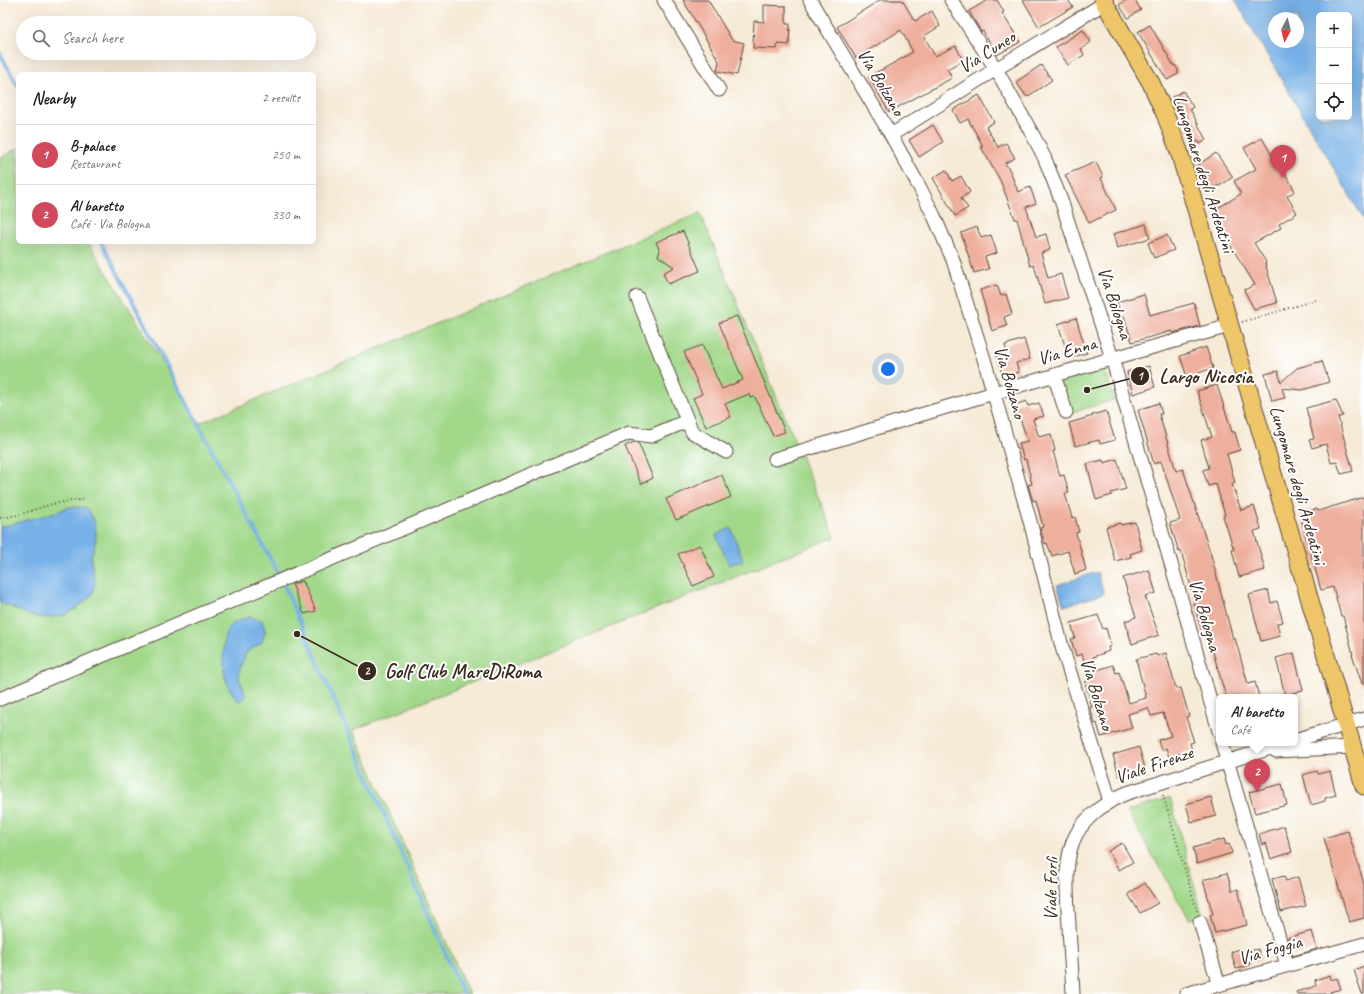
<!DOCTYPE html>
<meta charset="utf-8">
<style>
:root{--surface:#fff;--page:#f6f6f6;--text:#202124;--muted:#757577;--line:#e0e0e0;--accent:#d1495b}
body{margin:0;font-family:Caveat,sans-serif;background:var(--page);color:var(--text)}
.controls{position:absolute;right:12px;top:12px;display:grid;overflow:hidden;border-radius:6px;box-shadow:0 4px 16px #0002}
.controls button{width:36px;height:36px;display:grid;place-items:center;padding:0;border:0;border-bottom:1px solid var(--line);background:var(--surface);color:var(--text);font:20px sans-serif}
.compass{position:absolute;left:1268px;top:12px;width:36px;height:36px;border-radius:50%;background:var(--surface);box-shadow:0 4px 16px #0002;rotate:187deg}
.you{position:absolute;left:888px;top:369px;width:14px;height:14px;margin:-10px;border:3px solid #fff;border-radius:50%;background:#1a73e8;box-shadow:0 0 0 6px #1a73e833}
.badge{display:grid;place-items:center;width:26px;height:26px;border-radius:50%;background:var(--accent);color:#fff;font-size:13px;font-weight:700}
.pin{position:absolute;translate:-50% -33px;filter:drop-shadow(0 1px 2px #0008)}
.pin::after{content:'';position:absolute;top:21px;width:14px;height:12px;background:inherit;clip-path:polygon(0 0,100% 0,50% 100%)}
.popup{position:absolute;left:1216px;top:694px;width:82px;height:52px;box-sizing:border-box;display:grid;place-content:center;border-radius:6px;background:var(--surface);filter:drop-shadow(0 1px 3px #0005);font-size:13px;white-space:nowrap;color:var(--muted)}
.popup b{font-size:15px;color:var(--text)}
.popup::after{content:'';position:absolute;left:50%;top:100%;margin-left:-8px;border:8px solid transparent;border-top-color:var(--surface)}
.list{margin:0;padding:0;list-style:none}
h2{display:flex;justify-content:space-between;align-items:center;height:52px;margin:0;padding:0 16px;font-size:17px}
h2 small{font-size:13px;font-weight:400;color:var(--muted)}
.list li{display:grid;grid-template-columns:26px 1fr auto;gap:12px;align-items:center;box-sizing:border-box;height:60px;padding:0 16px;border-top:1px solid var(--line)}
.list b{display:block;font-size:15px;white-space:nowrap}
.list p{margin:0;font-size:13px;white-space:nowrap;color:var(--muted)}
.list em{font-size:13px;font-style:normal;color:var(--muted)}
.icon{flex:none;width:22px;height:22px;fill:none;stroke:currentColor;stroke-width:2;stroke-linecap:round;stroke-linejoin:round}
.map{position:relative;flex:none;width:1364px;height:994px;overflow:hidden}
.search{position:absolute;background:var(--surface);box-shadow:0 4px 16px #0002;left:16px;top:16px;width:300px;height:44px;display:flex;align-items:center;gap:10px;box-sizing:border-box;padding:0 14px;border-radius:22px;color:var(--muted);font-size:15px}
.panel{position:absolute;background:var(--surface);box-shadow:0 4px 16px #0002;left:16px;top:72px;width:300px;height:172px;border-radius:6px}
.map>svg:first-child{display:block}
</style>
<div class="map">
<svg width="1364" height="994" viewBox="0 0 1364 994">
<rect width="100%" height="100%" fill="#fff"/>
<filter id="ink" filterUnits="userSpaceOnUse"><feTurbulence type="fractalNoise" baseFrequency=".025" numOctaves="2"/><feDisplacementMap in="SourceGraphic" scale="8" xChannelSelector="R" yChannelSelector="G"/><feConvolveMatrix kernelMatrix="1 2 1 2 8 2 1 2 1" color-interpolation-filters="sRGB"/></filter>
<filter id="wash" filterUnits="userSpaceOnUse"><feTurbulence type="fractalNoise" baseFrequency=".012" numOctaves="4" result="noise"/><feDisplacementMap in="SourceGraphic" scale="16" xChannelSelector="R" yChannelSelector="G"/><feGaussianBlur stdDeviation="0.9" result="paint"/><feColorMatrix in="noise" values="0 0 0 0 0 0 0 0 0 0 0 0 0 0 0 0 0 1.4 0 .05"/><feComposite in="paint" operator="in"/></filter>
<g filter="url(#wash)">
<rect width="100%" height="100%" fill="#f6ead6"/>
<path fill="#a1d88a" stroke="#6e8154" d="M18 148V242H88L200 423 700 213 835 537 353 730 469 994H0V158Z
M1100 369 1106 372 1114 400 1069 413 1059 381Z
M1170 798 1203 917 1189 919 1127 811Z"/>
<path fill="#77b1e7" stroke="#596e82" fill-rule="evenodd" d="M1235 0H1364V220ZM1319 15H1349V117H1319ZM1274 18H1298V42H1274Z
M70 507H86C94 518 98 530 95 544 94 549 91 554 91 559 92 569 97 582 93 592 90 599 72 612 64 615 56 617 45 618 37 617 24 615 13 606 0 603V527L46 515Z
M731 528 743 560 729 565 716 535Z
M1097 572 1104 594 1064 606 1057 585Z
M251 617 262 620 265 632 262 642 246 653 240 667 239 678 244 690 245 697 239 701C223 686 222 665 224 645 224 641 224 636 226 632 230 622 242 619 251 617Z"/>
<g fill="none" stroke-linecap="round" stroke-linejoin="round">
<path stroke="#77b1e7" stroke-width="3.5" d="M0 53 18 87
M101 242 280 577
M283 583 463 994"/>
</g>
<g id="blocks">
<path fill="#efaf9d" d="M683 0H708L732 40 744 43 737 75 717 71 719 61Z
M880 0H902L915 21 932 11 940 26 924 36 935 56 956 46 963 61 947 69 952 78 889 112 869 77 913 52 901 30 856 58 837 27Z
M988 0H997L1004 12 1002 13 1020 42 997 55 983 31 981 32 969 11Z
M1023 0H1068L1073 7 1039 27Z
M1126 0H1135L1141 10 1128 18 1119 5Z
M764 5 786 6V24H790L789 45 778 44 777 49 753 48 754 21 764 22Z
M1150 25 1174 66 1175 65 1178 70V74L1167 80 1138 32Z
M1083 30 1091 42 1081 49 1084 55 1068 65 1056 47Z
M1041 65 1052 80 1027 97 1016 82Z
M1183 91 1193 107 1190 109 1206 140 1200 144 1198 141 1193 143 1186 129 1190 127 1172 97Z
M979 95 994 122 986 127 998 147 1006 143 1015 158 1005 163 1010 171 1018 192 1030 187 1036 203 1026 207 1036 237 1046 234 1050 250 1041 253 1048 278 1061 274 1068 298 1045 304 1034 265 1030 266 1017 219H1015L1000 180 981 147 983 146 968 119 960 123 953 110Z
M933 125 943 142 919 157 909 140Z
M1262 138 1274 159 1276 157 1295 191 1287 196 1297 213 1279 224 1281 228 1254 243 1266 262 1265 263 1277 303 1254 309 1244 290 1255 285 1231 246 1226 249 1216 209 1241 194 1234 181 1256 169 1244 148Z
M1216 153 1233 177 1221 185 1203 190 1196 166Z
M1096 162 1103 177 1101 178 1116 210 1089 223 1065 175Z
M946 170 952 181 961 176 970 192 961 198 968 208 955 216 933 178Z
M1146 224 1150 238 1117 248 1113 234Z
M977 227 981 238 991 235 997 253 985 257 989 269 974 273 961 233Z
M683 231 700 271 668 284 663 273 674 267 658 256 660 251 656 242Z
M1167 235 1174 250 1154 258 1148 243Z
M997 285 1001 296 1006 294 1012 314 1004 317 1007 326 992 331 980 290Z
M1144 294 1150 315 1194 303 1200 326 1172 333V331L1132 342 1124 316 1121 317 1117 302Z
M737 316 785 432 773 436 755 397 750 398 749 394 725 404 731 417 706 427 693 398 702 394 684 352 702 345 722 389 743 380 719 323Z
M1076 318 1087 353 1069 358 1058 324Z
M1024 339 1030 359 1016 363 1019 372 1003 377 997 356 1007 353 1005 345Z
M1206 347 1213 368 1187 377 1180 356Z
M1322 361 1329 382 1302 390 1282 388 1285 398 1272 401 1265 374 1278 371 1281 382 1297 368Z
M1149 366 1155 387 1133 394 1127 372Z
M1217 385 1232 432H1235L1240 450 1227 454 1235 483 1232 484 1241 510 1254 506 1261 529 1254 531 1265 570 1239 577 1232 550H1234L1223 516 1225 515 1216 484 1208 486 1203 470 1209 468 1201 440 1212 437 1197 391Z
M1336 400 1343 416 1338 417 1353 471 1341 474 1337 462 1331 463 1326 444 1312 448 1309 440 1314 439 1306 408Z
M1026 401 1028 406 1039 403 1044 416 1033 419 1039 437 1051 434 1055 451H1053L1060 476 1064 475 1069 493H1065L1072 518 1075 517 1079 532 1076 533 1086 570 1075 574 1068 551 1052 556 1047 543 1045 544 1040 528 1043 527 1036 500 1033 501 1028 485 1032 484 1026 459 1024 460 1019 443 1028 441 1019 416 1016 417 1012 406Z
M1159 403 1162 414H1159L1176 471 1183 469 1211 555 1233 639 1235 638 1248 684 1255 682 1259 697H1226L1207 631 1202 632 1194 602 1195 601 1181 551 1179 552 1170 523 1180 520 1161 461 1154 464 1138 410Z
M1106 411 1115 440 1100 444 1099 440 1075 446 1069 423 1093 416 1092 415Z
M634 442H638L653 478 641 484 625 446Z
M1117 459 1126 489 1111 493 1112 495 1096 500 1087 464 1103 460 1104 463Z
M722 475 731 497 676 520 666 499Z
M1364 497V684H1362L1352 654H1353L1343 616H1341L1333 587 1321 590 1300 514 1317 509 1318 511Z
M1135 522 1142 550 1130 554 1131 557 1115 561 1106 527 1120 523 1121 525Z
M700 545 714 577 693 586 678 554Z
M1149 570 1156 593 1145 596 1159 635 1132 644 1125 621 1136 617 1123 578Z
M303 581 316 611 304 614 292 584Z
M1268 590 1271 603 1277 601 1283 622 1277 623 1280 636 1261 641 1249 595Z
M1098 615 1103 629 1106 628 1111 646 1108 647 1109 651 1093 657 1097 670 1113 665 1116 673 1119 672 1129 703 1146 698 1136 659 1156 654 1157 656 1166 653 1176 689 1181 688 1189 716 1186 717 1194 742 1190 743 1192 750 1169 757 1166 748 1161 750 1158 740 1171 736 1163 713 1151 716 1148 708 1128 714 1132 728 1101 737 1097 723 1095 724 1090 707H1092L1085 682 1090 680 1082 654 1076 656 1071 639 1075 638 1071 623Z
M1294 653 1303 690 1285 695 1276 658Z
M1139 747 1145 768 1119 776 1113 755Z
M1317 771 1318 774 1330 771 1336 795 1325 798V801L1311 805 1303 775Z
M1282 784 1287 805 1255 813 1249 792Z
M1211 797 1216 816 1191 822 1186 804Z
M1284 826 1292 852 1271 859 1266 843 1262 845 1259 834Z
M1348 831 1364 884V918L1349 922 1324 838Z
M1224 839 1226 845 1229 844 1232 853 1197 864 1193 848Z
M1122 843 1133 862 1119 870 1108 851Z
M1227 873 1232 891 1238 889 1247 925 1215 933 1210 915 1213 914 1203 880Z
M1284 876 1286 881 1298 877 1306 906 1281 912 1272 879Z
M1145 883 1158 903 1140 913 1128 894Z
M1312 931 1317 949 1293 956 1287 938Z
M1240 949 1241 953 1258 949 1261 959 1249 962 1250 965 1236 969 1231 952Z
M1364 966V994H1362L1354 970Z
M1330 975 1331 980 1337 978 1341 989 1330 992 1331 994H1297L1296 992 1316 986 1315 980Z"/>
</g>
</g>
<g filter="url(#ink)">
<use href="#blocks" fill-opacity="0" stroke="#57473a" stroke-width="1"/>
<g fill="none" stroke-linecap="round" stroke-linejoin="round">
<defs>
<path id="minor" d="M664 0 719 90
M810 0 891 135 920 188 934 216 953 260 984 359 1030 521 1062 647 1110 801
M951 0 996 69 1035 139 1045 159 1061 200 1112 358 1219 731
M891 135 996 69 1105 3
M637 297 692 432 726 452
M1054 375 1066 412
M775 459C926 413 1077 367 1230 326
M0 699 629 433 651 436 687 421
M1295 740 1364 719
M1222 743 1287 965
M1276 751 1353 747
M1200 922 1219 985
M1073 994C1072 971 1070 949 1069 926 1068 899 1062 861 1076 835 1086 816 1107 801 1127 793L1287 743
M1186 994 1364 944"/>
<path id="major" d="M1103 0 1151 83 1165 114 1179 151 1364 786"/>
</defs>
<use href="#minor" stroke="#57473a" stroke-width="15"/>
<use href="#major" stroke="#57473a" stroke-width="19"/>
<path stroke="#57473a" stroke-width="2" stroke-dasharray="1 3" stroke-linecap="butt" d="M1242 322 1316 300
M0 518 18 515 52 504 85 499
M1163 795 1197 911"/>
<use href="#minor" stroke="#fff" stroke-width="13"/>
<use href="#major" stroke="#eec569" stroke-width="17"/>
</g>
</g>
<g text-anchor="middle" dominant-baseline="central" stroke-width="4" stroke-linejoin="round" paint-order="stroke">
<g font-size="19" fill="#3b2a1e" stroke="#fff">
<text transform="translate(987 52) rotate(-32)">Via Cuneo</text>
<text transform="translate(881 82) rotate(59)">Via Bolzano</text>
<text transform="translate(1204 174) rotate(72)">Lungomare degli Ardeatini</text>
<text transform="translate(1115 303) rotate(72)">Via Bologna</text>
<text transform="translate(1067 351) rotate(-16)">Via Enna</text>
<text transform="translate(1010 382) rotate(74)">Via Bolzano</text>
<text transform="translate(1298 485) rotate(74)">Lungomare degli Ardeatini</text>
<text transform="translate(1205 615) rotate(74)">Via Bologna</text>
<text transform="translate(1097 694) rotate(73)">Via Bolzano</text>
<text transform="translate(1154 765) rotate(-19)">Viale Firenze</text>
<text transform="translate(1051 889) rotate(-89)">Viale Forlì</text>
<text transform="translate(1270 950) rotate(-16)">Via Foggia</text>
</g>
</g>
<path fill="none" stroke="#3b2a1e" stroke-width="1.5" d="M1087 390L1140 376M297 634L367 671"/>
<g fill="#3b2a1e" stroke="#fff" stroke-width="1.5">
<circle cx="1087" cy="390" r="4"/>
<circle cx="297" cy="634" r="4"/>
<circle cx="1140" cy="376" r="10"/>
<circle cx="367" cy="671" r="10"/>
</g>
<g font-size="12" text-anchor="middle" font-weight="bold" fill="#fff">
<text x="1140" y="380">1</text>
<text x="367" y="675">2</text>
</g>
<g font-size="20" text-anchor="middle" font-weight="bold" fill="#3b2a1e" stroke="#fff" stroke-width="4" stroke-linejoin="round" paint-order="stroke">
<text x="1206" y="383">Largo Nicosia</text>
<text x="463" y="678">Golf Club MareDiRoma</text>
</g>
</svg>
<div class="controls">
<button>+</button>
<button>−</button>
<button><svg class="icon" aria-label="locate" viewBox="0 0 24 24"><circle cx="12" cy="12" r="6"/><path d="M12 2v4M12 18v4M2 12h4M18 12h4"/></svg></button>
</div>
<svg class="compass" viewBox="-18 -18 36 36"><path d="M0-13l5 13h-10z" fill="#e53935"/><path d="M0 13l5-13h-10z" fill="#757577"/></svg>
<div class="you"></div>
<div class="pin badge" style="left:1283px;top:178px">1</div>
<div class="pin badge" style="left:1257px;top:792px">2</div>
<div class="popup"><b>Al baretto</b>Café</div>
<div class="search"><svg class="icon" aria-label="search" viewBox="0 0 24 24"><circle cx="10" cy="10" r="6"/><path d="M15 15l6 6"/></svg>Search here</div>
<section class="panel">
<h2>Nearby<small>2 results</small></h2>
<ul class="list">
<li><span class="badge">1</span><div><b>B-palace</b><p>Restaurant</p></div><em>250 m</em></li>
<li><span class="badge">2</span><div><b>Al baretto</b><p>Café · Via Bologna</p></div><em>330 m</em></li>
</ul>
</section>
</div>
